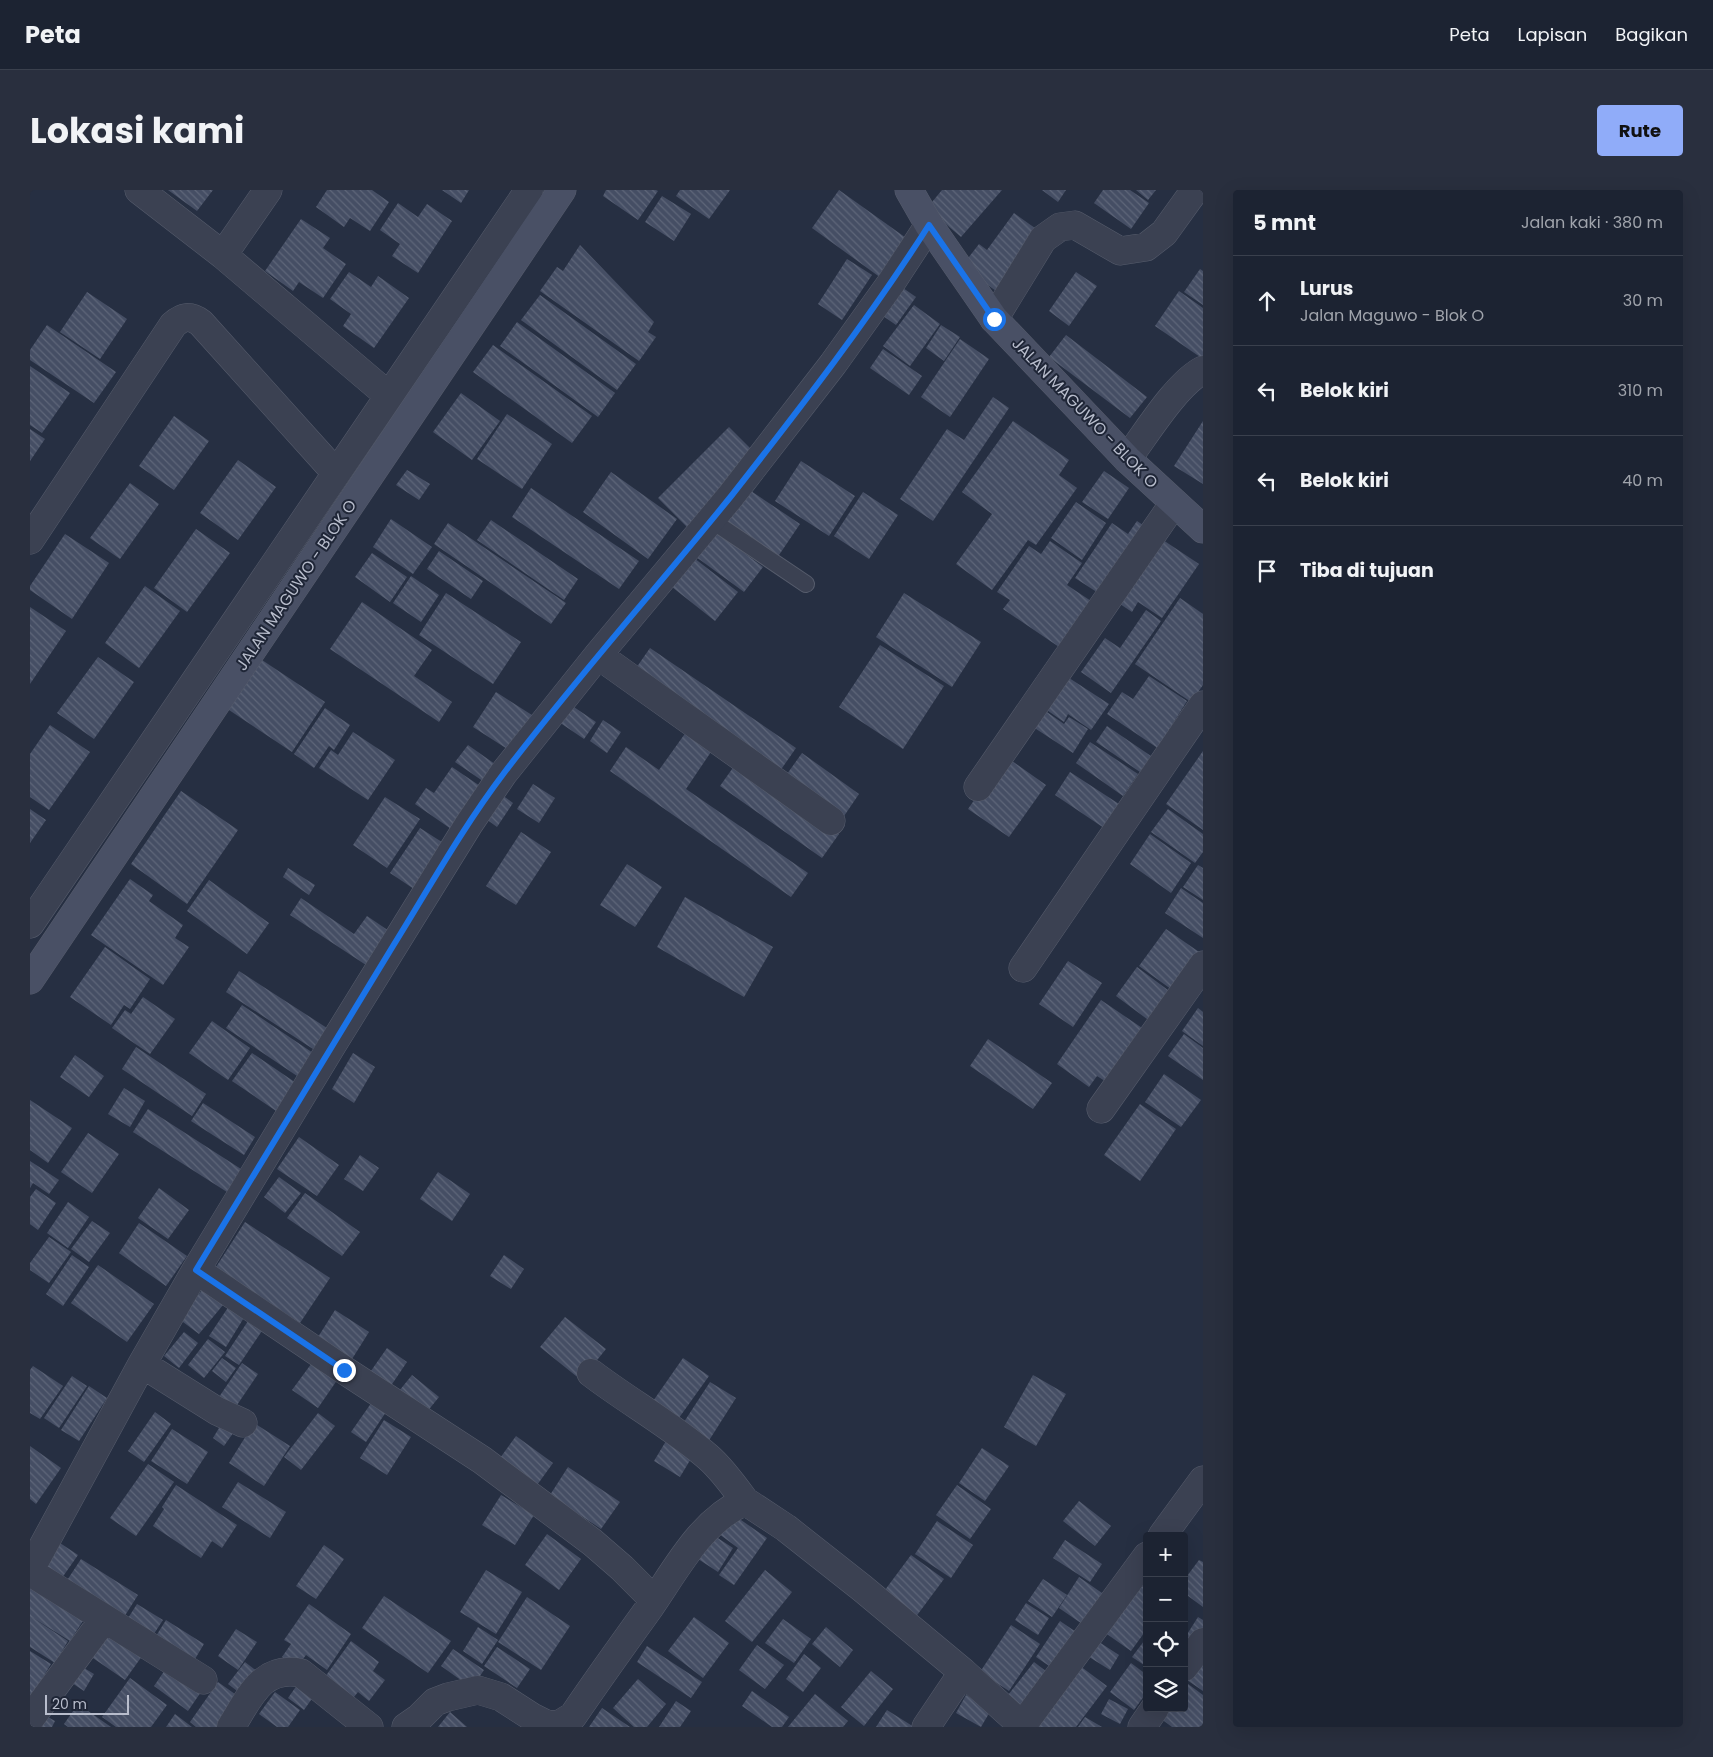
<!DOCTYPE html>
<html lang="id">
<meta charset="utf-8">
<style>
:root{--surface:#1c2332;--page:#292f3e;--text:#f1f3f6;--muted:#a0a4ac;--line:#3a404d;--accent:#90acf9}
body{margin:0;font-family:Poppins,sans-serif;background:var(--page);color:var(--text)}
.controls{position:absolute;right:15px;bottom:15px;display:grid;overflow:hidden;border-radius:5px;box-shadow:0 5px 20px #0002}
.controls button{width:45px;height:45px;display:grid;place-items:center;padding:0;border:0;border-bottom:1px solid var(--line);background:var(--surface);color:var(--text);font:25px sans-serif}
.scale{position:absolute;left:15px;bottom:12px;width:84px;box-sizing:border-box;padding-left:5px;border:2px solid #b8bdcc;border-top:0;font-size:14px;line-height:18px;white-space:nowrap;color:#b8bdcc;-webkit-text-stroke:4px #1f2637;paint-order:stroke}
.stop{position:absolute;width:15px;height:15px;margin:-11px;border:4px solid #1a73e8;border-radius:50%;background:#fff}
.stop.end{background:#1a73e8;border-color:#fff;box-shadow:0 1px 5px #0008}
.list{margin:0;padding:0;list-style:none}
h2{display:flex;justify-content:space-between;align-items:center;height:65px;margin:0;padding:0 20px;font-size:21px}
h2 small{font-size:16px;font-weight:400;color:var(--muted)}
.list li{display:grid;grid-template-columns:32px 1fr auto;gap:15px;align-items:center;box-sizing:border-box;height:90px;padding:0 20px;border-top:1px solid var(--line)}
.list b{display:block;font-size:19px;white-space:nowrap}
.list p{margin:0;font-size:16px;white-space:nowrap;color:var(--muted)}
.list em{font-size:16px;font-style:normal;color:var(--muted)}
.icon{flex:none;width:28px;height:28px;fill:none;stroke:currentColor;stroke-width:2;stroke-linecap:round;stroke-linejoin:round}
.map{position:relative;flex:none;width:1173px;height:1537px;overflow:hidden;border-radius:5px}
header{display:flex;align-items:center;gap:30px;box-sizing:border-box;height:70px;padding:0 25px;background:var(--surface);border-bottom:1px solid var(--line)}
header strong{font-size:24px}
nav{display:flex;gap:28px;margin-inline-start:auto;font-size:18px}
.intro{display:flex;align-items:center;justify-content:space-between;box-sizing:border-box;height:120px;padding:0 30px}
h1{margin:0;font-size:35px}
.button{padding:12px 22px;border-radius:5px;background:var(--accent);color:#111;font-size:18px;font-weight:700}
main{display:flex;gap:30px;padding:0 30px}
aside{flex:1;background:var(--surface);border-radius:5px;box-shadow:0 5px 20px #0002}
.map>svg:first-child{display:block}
</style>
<header>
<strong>Peta</strong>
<nav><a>Peta</a><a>Lapisan</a><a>Bagikan</a></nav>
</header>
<div class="intro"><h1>Lokasi kami</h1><a class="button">Rute</a></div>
<main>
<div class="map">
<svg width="1173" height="1537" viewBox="0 0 1173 1537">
<defs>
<pattern id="building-back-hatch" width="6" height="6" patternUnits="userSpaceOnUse" patternTransform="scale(1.25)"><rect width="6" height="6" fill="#454e64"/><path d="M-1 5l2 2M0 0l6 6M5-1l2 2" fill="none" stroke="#5e6679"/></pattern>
</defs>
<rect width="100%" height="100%" fill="#262f42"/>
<path fill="url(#building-back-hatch)" d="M138 0H183L167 21Z
M297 0H342L359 12 340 41 320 28 314 37 286 17Z
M412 0H439L431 13Z
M576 0H626L628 1 608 30 573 6Z
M650 0H700L679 29 646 6Z
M809 0 879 50 851 88 782 38Z
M912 0H972L931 47 897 18Z
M1012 0H1036L1028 12Z
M1073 0H1100L1119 13 1101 39 1064 13Z
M1106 0H1126L1118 10Z
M632 6 661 24 644 51 615 32Z
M368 13 388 27 397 14 422 31 388 83 362 66 370 54 350 40Z
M984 23 1009 41 966 101 932 76 949 54 957 60Z
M271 29 300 48 293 58 316 74 293 108 269 92 263 101 235 81Z
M550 55 624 132 618 142 626 147 609 171 510 101 527 77 533 81Z
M817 69 842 85 812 130 788 114Z
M1170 79 1173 81V115L1154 102Z
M319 82 341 97 348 86 379 108 344 158 313 136 321 124 300 109Z
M1046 82 1067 96 1039 136 1019 121Z
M873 98 886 107 866 135 853 126Z
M1149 101 1173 118V169L1125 136Z
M57 102 97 129 70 169 30 142Z
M510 105 606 174 587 200 491 130Z
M884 115 910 134 880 176 853 156Z
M487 132 585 203 568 227 470 156Z
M17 135 86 182 64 213 0 170V160Z
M911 135 930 147 914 171 896 158Z
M1036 145 1117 207 1100 228 1019 167Z
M930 149 959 169 920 227 891 207Z
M463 155 562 226 542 253 443 182Z
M853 159 892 186 879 205 840 178Z
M0 176 40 203 12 243 0 235Z
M431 203 470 231 442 270 403 242Z
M963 207 979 218 903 331 870 309 917 239 934 250Z
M477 224 522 254 492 299 447 269Z
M144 226 179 251 144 300 109 276Z
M983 231 1039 270 1029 285 1047 298 1006 355 998 350 962 400 926 374 962 324 932 302Z
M1173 231V294L1144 276Z
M699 237 728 266 657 337 628 308Z
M0 239 15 249 0 271Z
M208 270 246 297 208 350 170 323Z
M771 271 825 306 799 346 745 311Z
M377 280 400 294 389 310 366 295Z
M1074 281 1099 298 1078 329 1052 312Z
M581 282 647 329 618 369 553 322Z
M100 293 129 314 90 369 60 348Z
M501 298 609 371 589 399 482 327Z
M718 299 770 334 747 368 695 333Z
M833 302 868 325 839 369 804 346Z
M1046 312 1076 333 1052 370 1021 348Z
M361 329 402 357 383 384 343 357Z
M461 330 548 389 534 410 447 350Z
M1107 331 1122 341 1076 408 1045 388 1082 333 1098 344Z
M418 333 536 413 521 434 404 354Z
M166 339 200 363 157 422 124 398Z
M682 339 733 377 714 402 662 364Z
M35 344 79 373 42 429 0 400V396Z
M1124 344 1169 374 1132 428 1108 412 1102 422 1081 408Z
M1020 351 1052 373 1037 395 1064 413 1032 459 973 419 980 410 967 402 999 356 1011 364Z
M409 361 453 391 441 409 397 379Z
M342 363 377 387 360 412 325 387Z
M664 368 708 402 685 431 642 397Z
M381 386 409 405 391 432 363 413Z
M115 396 150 421 109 478 75 453Z
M416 403 491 452 463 494 389 445Z
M874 403 951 452 922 497 846 447Z
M1150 408 1173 424V495L1161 512 1105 474Z
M332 412 402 460 384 486 422 512 409 532 300 459Z
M0 417 36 441 0 494Z
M1116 420 1131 431 1081 503 1051 482 1075 448 1090 458Z
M850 455 914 496 873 559 809 517Z
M620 458 766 558 750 581 604 481Z
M226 466 295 512 262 562 193 516Z
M68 467 104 492 64 549 27 523Z
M1033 484 1079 514 1061 540 1038 524 1034 532 1011 516Z
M1119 486 1157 511 1142 535 1150 541 1135 563 1077 524 1092 502 1103 509Z
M466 502 505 527 482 562 443 537Z
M538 513 566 532 554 549 526 530Z
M295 518 320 535 304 560 299 556 284 578 264 564Z
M1014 520 1034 534 1039 527 1058 539 1043 563 1003 537Z
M573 530 591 542 577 563 560 551Z
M20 535 60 562 19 620 0 607V564Z
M1077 536 1121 566 1110 582 1066 552Z
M659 538 685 556 656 599 778 683 761 707 580 581 596 557 629 580Z
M323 542 365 570 338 610 289 578 301 560 308 565Z
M1060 552 1108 584 1093 606 1046 573Z
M438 555 472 579 460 596 425 572Z
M1173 561V640L1136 614Z
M772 563 829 604 810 632 752 591Z
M975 566 1016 595 979 647 938 619Z
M707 572 809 644 792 668 690 596Z
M422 577 453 598 424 641 385 614 396 598 404 603Z
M1040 582 1089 614 1074 638 1025 605Z
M503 594 525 608 509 633 487 619Z
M151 601 208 640 157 714 101 674Z
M468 602 483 613 467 637 452 626Z
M355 607 390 629 357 678 323 655Z
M0 619 16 630 0 653Z
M1138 619 1173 644V662L1165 673 1121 642Z
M390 638 418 656 387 701 360 683Z
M491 642 521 662 486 715 456 696Z
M1120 644 1161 673 1141 703 1100 674Z
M597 674 632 697 605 737 570 715Z
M1168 675 1173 678V710L1153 697Z
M258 678 285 695 279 705 253 687Z
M100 689 123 705 119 711 153 735 145 748 159 757 133 795 61 745Z
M179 690 239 733 217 764 157 721Z
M1151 698 1173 713V748L1135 723Z
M655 707 743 757 714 807 627 757Z
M271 708 324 744 337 726 362 743 339 777 260 725Z
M1136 739 1172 764 1145 802 1109 776Z
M75 757 120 789 100 819 94 815 81 835 40 807Z
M1038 771 1072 793 1043 837 1009 814Z
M1107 777 1146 806 1125 835 1086 806Z
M209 781 297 838 283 859 196 802Z
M113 807 145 829 120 864 82 838 95 820 101 824Z
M1071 810 1115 840 1078 893 1067 886 1059 897 1027 874Z
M212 815 289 867 273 890 196 838Z
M1168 818 1173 822V856L1152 841Z
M182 831 220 858 198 890 159 863Z
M1154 844 1173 858V890L1138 866Z
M958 849 1022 893 1003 919 940 876Z
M106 857 176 904 162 926 92 879Z
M222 863 272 897 252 925 202 891Z
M323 863 345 877 324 913 302 899Z
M45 865 74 886 59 907 30 887Z
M1134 884 1171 910 1151 937 1115 912Z
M94 898 115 911 100 937 78 924Z
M0 910 42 938 18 973 0 960Z
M173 913 225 947 214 965 161 931Z
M1110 914 1146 939 1110 991 1074 965Z
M118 919 211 979 197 1002 103 942Z
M58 943 89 964 62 1003 31 982Z
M269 947 309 975 287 1006 247 979Z
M330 965 349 978 333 1001 314 989Z
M0 971 29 990 19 1004 3 993 0 998Z
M408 982 440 1004 422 1031 390 1009Z
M249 987 271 1003 255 1023 234 1007Z
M129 998 159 1020 138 1049 108 1028Z
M6 999 26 1013 8 1040 0 1034V1007Z
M275 1003 330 1042 312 1066 257 1028Z
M38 1012 59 1027 38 1058 17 1043Z
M62 1031 80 1043 59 1072 41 1059Z
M215 1032 300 1088 270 1133 186 1077Z
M109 1033 157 1066 136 1096 89 1063Z
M19 1047 41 1062 19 1093 0 1080V1073Z
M42 1065 59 1077 33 1116 16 1104Z
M474 1065 494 1079 481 1099 460 1086Z
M68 1075 124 1114 97 1152 41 1113Z
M173 1099 193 1115 169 1144 149 1129Z
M199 1116 215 1126 196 1157 179 1146Z
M305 1120 339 1142 317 1177 283 1155Z
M222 1125 236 1135 209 1175 195 1166Z
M535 1127 576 1159 551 1190 510 1157Z
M154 1142 168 1153 149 1178 134 1166Z
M178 1149 195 1162 174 1188 158 1175Z
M357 1158 377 1172 356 1203 336 1188Z
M287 1166 312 1183 288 1218 262 1200Z
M192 1168 206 1178 196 1192 182 1181Z
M653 1168 679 1186 646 1232 621 1214Z
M212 1173 228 1184 205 1218 189 1207Z
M3 1176 33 1196 10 1229 0 1223V1180Z
M382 1185 409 1207 392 1228 365 1206Z
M1003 1185 1036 1204 1006 1256 974 1237Z
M42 1186 57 1196 29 1238 14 1228Z
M680 1192 706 1208 678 1252 652 1235Z
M59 1196 77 1208 49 1251 31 1240Z
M344 1209 358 1219 336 1252 321 1242Z
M125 1222 141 1234 114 1272 98 1261Z
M288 1223 305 1236 271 1280 254 1267Z
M195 1228 208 1236 194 1256 183 1248Z
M354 1230 381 1247 357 1285 330 1268Z
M224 1233 260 1256 234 1296 199 1273Z
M142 1239 178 1262 157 1294 121 1271Z
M486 1246 523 1273 502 1302 465 1275Z
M636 1251 662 1267 650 1287 624 1271Z
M0 1256 31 1278 6 1314 0 1309Z
M952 1258 979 1276 955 1311 929 1293Z
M118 1274 144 1292 106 1346 80 1328Z
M538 1277 590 1312 571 1339 520 1305Z
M208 1292 256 1322 240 1348 192 1317Z
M146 1295 207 1335 192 1358 182 1351 171 1368 123 1336 134 1319 132 1317Z
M927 1295 961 1319 940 1349 906 1325Z
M471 1305 504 1325 485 1355 452 1335Z
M1049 1311 1081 1336 1065 1356 1033 1331Z
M698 1321 737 1348 704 1395 689 1385 708 1358 685 1341Z
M907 1331 943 1355 921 1388 885 1364Z
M677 1341 703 1358 688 1382 662 1365Z
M517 1344 551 1369 529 1400 495 1375Z
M24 1349 48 1365 27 1395 4 1380Z
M1035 1350 1072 1374 1060 1392 1023 1368Z
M294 1355 314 1369 286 1409 266 1396Z
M881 1365 914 1389 885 1428 852 1404Z
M51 1369 108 1405 89 1435 32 1398Z
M1169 1370 1173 1372V1417L1154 1403V1390Z
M456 1380 492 1402 466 1444 430 1422Z
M735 1380 762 1402 722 1452 695 1431Z
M1049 1387 1082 1410 1061 1440 1029 1418Z
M6 1389 58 1423 40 1451 0 1426V1399Z
M1013 1389 1037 1405 1022 1427 998 1411Z
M1108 1393 1117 1400V1439L1101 1461 1074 1442Z
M354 1406 421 1451 398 1483 332 1438Z
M497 1407 540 1436 511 1480 468 1452Z
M996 1413 1019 1428 1008 1445 985 1430Z
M107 1414 133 1430 118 1453 93 1436Z
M279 1414 321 1444 297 1480 276 1465 267 1477 252 1467 261 1454 254 1450Z
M0 1426 38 1451 25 1473 0 1457Z
M664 1427 699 1453 673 1488 638 1461Z
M1168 1427 1173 1430V1441L1154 1471V1449Z
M753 1429 781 1449 764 1473 735 1453Z
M136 1430 174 1454 159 1479 121 1454Z
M1030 1431 1049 1444 1025 1480 1006 1467Z
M981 1435 1010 1454 979 1501 950 1482Z
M80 1437 115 1462 95 1490 60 1466Z
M448 1437 468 1450 452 1474 433 1461Z
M796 1437 823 1460 810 1477 782 1454Z
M206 1439 227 1452 208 1480 188 1466Z
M1117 1447V1477L1102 1467Z
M1066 1450 1089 1465 1080 1480 1056 1465Z
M321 1451 349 1472 343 1481 355 1490 339 1511 328 1502 320 1512 292 1491Z
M727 1455 754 1475 735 1499 709 1480Z
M1173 1455V1501L1154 1488Z
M617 1456 672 1492 661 1508 607 1472Z
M467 1457 500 1479 487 1498 454 1476Z
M423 1459 454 1480 442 1498 411 1476Z
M0 1461 21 1474 0 1509Z
M774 1464 791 1478 773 1502 756 1489Z
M215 1472 232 1485 215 1507 198 1494Z
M1004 1472 1025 1488 992 1531 971 1514Z
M1046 1473 1077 1496 1046 1537H1003Z
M1101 1473 1117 1485V1502L1104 1520 1080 1502Z
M49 1475 64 1484 54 1501 39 1491Z
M137 1477 171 1502 158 1521 124 1496Z
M841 1481 863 1499 834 1536 811 1517Z
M100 1488 137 1515 121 1537H86L72 1527Z
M272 1488 288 1500 274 1520 258 1508Z
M608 1489 636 1514 617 1537H604L583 1518Z
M1154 1491 1173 1505V1537H1142L1126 1525 1132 1518H1154Z
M188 1492 212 1509 192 1537H166L160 1532Z
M722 1501 759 1527 752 1537H742L712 1516Z
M245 1502 270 1520 258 1537H247L229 1524Z
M785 1504 818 1531 813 1537H758Z
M936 1505 961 1520 951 1537 926 1523Z
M1079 1509 1098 1519 1090 1534 1071 1524Z
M646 1511 661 1521 650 1537H629Z
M48 1514 81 1537H38L34 1534Z
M572 1518 600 1537H559Z
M857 1520 884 1537H846Z
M9 1522 25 1531 22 1537H0Z
M420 1522 437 1537H408Z
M145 1524 162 1537H136Z
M1055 1527 1072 1537H1048Z"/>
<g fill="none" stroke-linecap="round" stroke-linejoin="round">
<defs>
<path id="lane" d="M681 330 776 394"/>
<path id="street" d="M109 0 193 65 359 206
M193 65 238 0
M964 129 1013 49 1030 37 1045 35 1090 61 1116 57 1134 43 1165 0
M1097 269C1116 244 1146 194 1173 180
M0 350 143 135C153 126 160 125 171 133L306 283
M568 465 801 631
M948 597 1144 313
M0 734 499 0
M993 778 1173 515
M1071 919 1173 775
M166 1080 314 1180 452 1270 562 1352 592 1378 624 1410
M112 1174 187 1221 213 1233
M561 1183C599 1212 641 1235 678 1267 692 1279 704 1296 715 1311
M1132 1346 1173 1290
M0 1380 112 1174 166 1080 301 857 439 634 473 584 568 465 700 307 803 174 861 93 899 35
M0 1382 173 1490
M1154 1477 1173 1452
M0 1529 74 1429
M992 1536 1117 1366
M201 1537C219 1509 231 1475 271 1483L339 1537
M376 1537 389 1528 405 1512 418 1507 448 1500 471 1507 502 1527 518 1535 530 1534 543 1526C568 1489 594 1453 620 1417 647 1378 670 1332 715 1311L756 1338 832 1398 933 1482 994 1537
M896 1537 933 1482
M1112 1537 1125 1518"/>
<path id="secondary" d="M879 0 899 35 964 129 1097 269 1173 339
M0 790 532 0"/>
</defs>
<use href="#lane" stroke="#565c6c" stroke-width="18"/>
<use href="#street" stroke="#565c6c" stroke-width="29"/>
<use href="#secondary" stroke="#565c6c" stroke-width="29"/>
<use href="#lane" stroke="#3b4152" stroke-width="16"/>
<use href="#street" stroke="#3b4152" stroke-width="28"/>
<use href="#secondary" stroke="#495065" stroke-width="28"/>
</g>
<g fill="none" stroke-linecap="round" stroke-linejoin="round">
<path stroke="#1a73e8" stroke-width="6" d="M314 1180 166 1080C231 972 297 864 363 756 399 698 433 637 474 583 547 487 627 398 702 305 771 217 839 129 899 35L964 129"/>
</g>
<g text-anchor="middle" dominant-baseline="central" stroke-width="4" stroke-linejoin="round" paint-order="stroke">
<g font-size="16" fill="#b8bdcc" stroke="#1f2637">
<text transform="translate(1055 223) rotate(46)">JALAN MAGUWO - BLOK O</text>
<text transform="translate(266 395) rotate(-56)">JALAN MAGUWO - BLOK O</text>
</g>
</g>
</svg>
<div class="controls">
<button>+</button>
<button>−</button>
<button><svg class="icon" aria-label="locate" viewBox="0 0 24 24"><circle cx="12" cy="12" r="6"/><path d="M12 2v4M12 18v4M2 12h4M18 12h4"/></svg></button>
<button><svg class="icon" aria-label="layers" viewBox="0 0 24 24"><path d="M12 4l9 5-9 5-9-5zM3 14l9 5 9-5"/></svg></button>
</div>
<div class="scale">20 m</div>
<div class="stop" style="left:964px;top:129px"></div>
<div class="stop end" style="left:314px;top:1180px"></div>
</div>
<aside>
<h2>5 mnt<small>Jalan kaki · 380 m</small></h2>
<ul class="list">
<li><svg class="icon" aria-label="ahead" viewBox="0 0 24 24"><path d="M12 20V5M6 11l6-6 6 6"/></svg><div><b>Lurus</b><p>Jalan Maguwo - Blok O</p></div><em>30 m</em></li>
<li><svg class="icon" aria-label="left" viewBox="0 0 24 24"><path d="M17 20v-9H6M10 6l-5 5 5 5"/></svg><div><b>Belok kiri</b></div><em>310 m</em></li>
<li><svg class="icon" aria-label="left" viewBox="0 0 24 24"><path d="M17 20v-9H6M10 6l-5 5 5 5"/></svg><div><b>Belok kiri</b></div><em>40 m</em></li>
<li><svg class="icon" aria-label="arrive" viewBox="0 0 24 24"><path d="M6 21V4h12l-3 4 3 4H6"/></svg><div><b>Tiba di tujuan</b></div></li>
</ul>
</aside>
</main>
